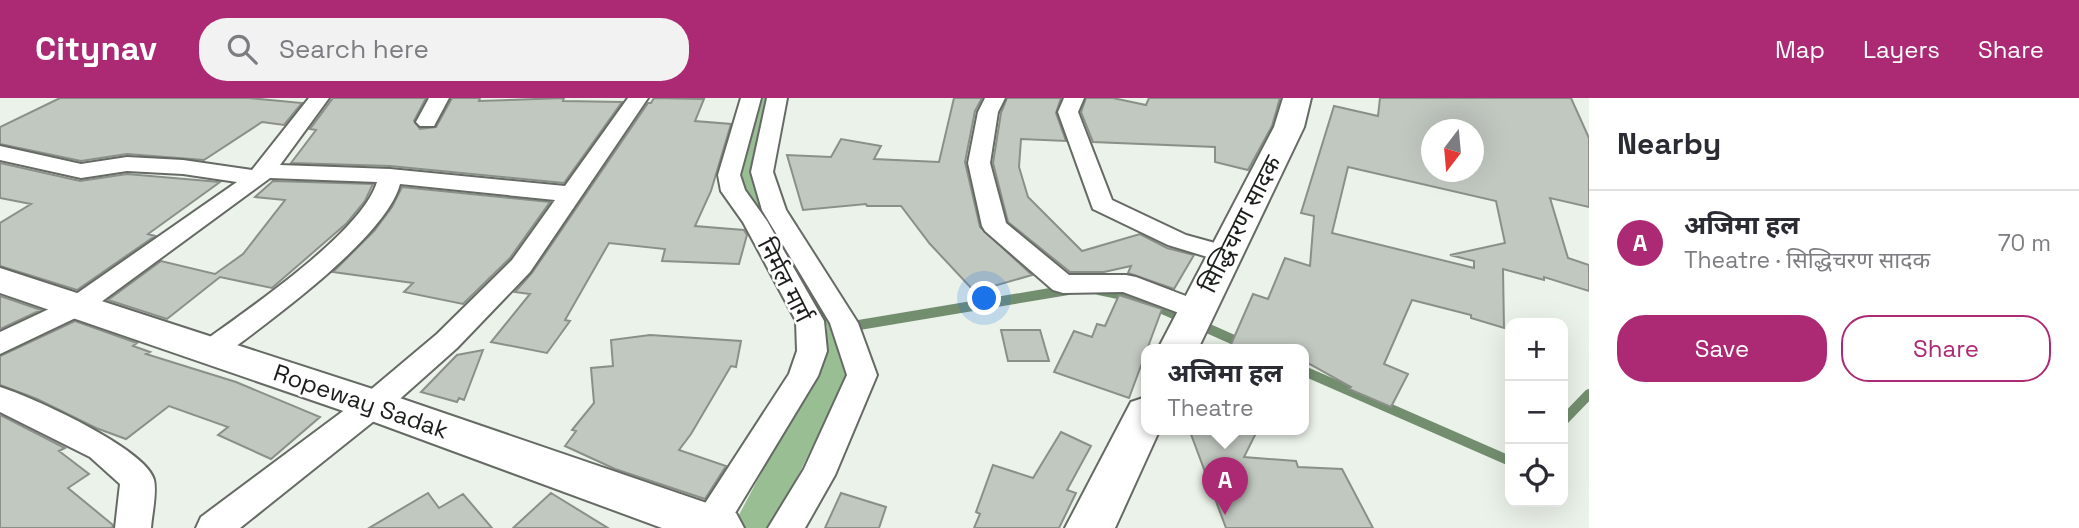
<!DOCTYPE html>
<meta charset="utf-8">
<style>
:root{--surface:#fff;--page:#f2f2f3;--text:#2b2b33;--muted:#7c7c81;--line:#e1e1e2;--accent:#ac2974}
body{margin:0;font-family:"Space Grotesk","Noto Sans Devanagari",sans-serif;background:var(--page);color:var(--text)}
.controls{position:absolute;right:21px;bottom:21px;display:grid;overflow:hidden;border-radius:14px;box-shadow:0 7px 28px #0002}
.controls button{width:63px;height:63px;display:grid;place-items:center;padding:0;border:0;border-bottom:2px solid var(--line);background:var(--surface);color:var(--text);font:35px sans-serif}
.compass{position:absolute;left:1421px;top:21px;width:63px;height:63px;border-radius:50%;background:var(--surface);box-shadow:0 7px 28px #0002;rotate:196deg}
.you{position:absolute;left:985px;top:201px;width:24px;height:24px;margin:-18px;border:5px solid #fff;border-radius:50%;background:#1a73e8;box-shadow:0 0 0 10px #1a73e833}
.badge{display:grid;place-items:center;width:46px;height:46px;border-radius:50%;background:var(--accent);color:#fff;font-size:23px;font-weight:700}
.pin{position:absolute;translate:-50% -58px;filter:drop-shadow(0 2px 4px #0008)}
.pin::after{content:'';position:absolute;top:37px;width:24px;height:21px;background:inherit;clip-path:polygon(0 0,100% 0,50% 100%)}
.popup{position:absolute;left:1141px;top:246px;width:168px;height:91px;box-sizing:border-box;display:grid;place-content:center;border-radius:14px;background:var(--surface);filter:drop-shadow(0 2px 5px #0005);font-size:23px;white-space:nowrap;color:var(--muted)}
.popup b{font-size:26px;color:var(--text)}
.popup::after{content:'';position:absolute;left:50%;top:100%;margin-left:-14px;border:14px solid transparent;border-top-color:var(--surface)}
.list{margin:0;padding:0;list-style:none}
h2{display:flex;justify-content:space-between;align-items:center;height:91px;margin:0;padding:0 28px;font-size:30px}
h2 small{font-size:23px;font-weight:400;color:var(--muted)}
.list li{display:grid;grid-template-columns:46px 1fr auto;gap:21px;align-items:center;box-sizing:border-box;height:105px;padding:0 28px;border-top:2px solid var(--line)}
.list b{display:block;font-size:26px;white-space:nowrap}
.list p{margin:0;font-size:23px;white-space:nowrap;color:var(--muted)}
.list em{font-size:23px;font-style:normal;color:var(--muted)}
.actions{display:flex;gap:14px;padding:21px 28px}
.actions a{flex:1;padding:16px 0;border:2px solid var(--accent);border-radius:28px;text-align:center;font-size:24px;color:var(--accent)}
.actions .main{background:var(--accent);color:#fff}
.icon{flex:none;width:38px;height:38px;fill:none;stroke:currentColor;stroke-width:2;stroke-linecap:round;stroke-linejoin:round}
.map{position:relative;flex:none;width:1589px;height:430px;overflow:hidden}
header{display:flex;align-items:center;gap:42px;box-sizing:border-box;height:98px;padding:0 35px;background:var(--accent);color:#fff}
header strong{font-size:33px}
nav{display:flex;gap:38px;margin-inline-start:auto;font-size:24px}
.search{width:490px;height:63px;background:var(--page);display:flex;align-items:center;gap:18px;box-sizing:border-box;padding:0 24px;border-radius:28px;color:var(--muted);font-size:26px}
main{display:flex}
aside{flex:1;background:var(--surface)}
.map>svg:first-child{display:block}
</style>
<header>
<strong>Citynav</strong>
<div class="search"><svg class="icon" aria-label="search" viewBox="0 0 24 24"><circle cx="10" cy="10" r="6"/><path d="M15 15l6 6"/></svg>Search here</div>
<nav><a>Map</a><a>Layers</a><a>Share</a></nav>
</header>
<main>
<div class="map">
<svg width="1589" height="430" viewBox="0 0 1589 430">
<rect width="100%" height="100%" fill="#ebf2e9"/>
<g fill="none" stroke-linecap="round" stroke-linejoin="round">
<path stroke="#738e6f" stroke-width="10" d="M1099 192 1137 200 1185 221
M1198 226 1243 246
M847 229 1068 192
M1304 273 1510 363
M1563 323 1589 296"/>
<path fill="#99be93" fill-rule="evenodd" d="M763 0H785L766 73V89L783 105 798 127 794 133 784 135 774 133 740 91V73Z
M836 207 847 210 859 229 860 253 772 430H732L826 253 827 229 820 217 825 210Z"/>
</g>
<path fill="#c1c8c0" stroke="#8a9088" stroke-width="2" fill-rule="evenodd" d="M60 0H249L302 5 284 27 262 24 204 62 127 56 81 63 0 46V29Z
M333 0H426L414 23 420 31 436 29 452 0H480L479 3 564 0 563 3 622 4 564 85 390 68 291 65 316 32 310 31Z
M654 0 704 1 695 23 731 26 711 93 695 128 744 132 747 137 739 166 662 163 665 151 609 145 565 222 570 223 547 255 491 244 530 196 515 194 532 175 648 5H651Z
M954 0H982L975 13 965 64 980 129 1032 177 980 192H973L930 146 901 108H867L866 106 803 112 787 57 831 59 841 41 881 48 874 61 939 64Z
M1007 0H1061L1056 15 1066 43 1021 41 1019 69 1028 99 1082 153 1140 136 1167 150 1194 157 1174 191 1128 175 1131 168 1104 174H1070L1008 124 993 65 1001 15Z
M1086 0H1113L1146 7 1149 0H1280L1272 28 1248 72 1215 64V49L1093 44 1081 14Z
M1380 0H1571L1589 40V109L1550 100 1568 160 1589 167V193L1544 179V182L1503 171 1504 230 1471 220V217L1412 202 1384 266 1408 276 1391 309 1349 291 1351 289 1304 263V251H1229L1253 196 1268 201 1285 160 1310 168 1314 118 1301 115 1334 8 1378 18ZM1432 32H1474V74H1432ZM1348 69 1496 103 1505 145 1450 157 1474 163V170L1332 135Z
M0 65 80 83 127 76 220 84 148 136 155 138 77 192 0 168V125L31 106 0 100Z
M273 83 373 86 365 103 347 125 272 190 220 179 167 221 108 202 161 163 215 176 243 156 285 102 255 99Z
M402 89 550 104 510 160 463 206 404 194 413 185 333 174 374 133 392 109Z
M1119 197 1162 211 1129 300 1054 274 1074 233 1092 239 1097 226 1105 228Z
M0 198 41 212 0 231Z
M75 223 137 245 133 248 150 254 146 256 236 284 320 319 271 361 218 337 228 329 169 308 126 341 96 330 37 301 0 287V258Z
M1001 232H1040L1049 263H1008Z
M650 237 741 243 736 269 731 268 691 336 679 352 726 368 705 401 615 371 565 348 576 333 572 332 594 305 591 270 613 268 611 242Z
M483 252 464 302 459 300 457 304 421 294 457 257Z
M0 317 65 350 59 353 89 376 68 390 113 427 112 430H0Z
M1189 331H1258L1244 359 1296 363 1298 369 1342 371 1373 430H1226Z
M1061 334 1091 348 1067 392 1076 395 1059 430H974L980 416 976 414 993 367 1033 380Z
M428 395 439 410 463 396 492 430H369Z
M551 395 608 430H513Z
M841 395 886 409 879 430H825Z"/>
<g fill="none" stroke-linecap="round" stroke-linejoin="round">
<defs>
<path id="street" d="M309 0H329L280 67 390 71 565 88 628 0H648L530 174 457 250 384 315 240 430H196L201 419 362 299 437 236 512 162 555 102 400 86C386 140 267 225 220 260L210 263 200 260 195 253 200 246C244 214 362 135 377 84L270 80 86 215 0 256V234L66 203 237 84 183 76 127 73 81 80 0 62V48L81 66 127 59 183 62 252 72Z
M429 0H449L434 28H420L416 24Z
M741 0H761L740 77 745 92 767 123 824 223 827 253 818 278 726 430H689L789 276 797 253 796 223 743 124 721 93 718 77Z
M767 0H787L773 74 786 112 858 225 877 277 835 377 805 430H768L804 371 847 277 830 225 762 112 751 74Z
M985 0H1005L998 14 990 65 1006 125 1069 177H1126L1136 179 1207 206 1211 212 1207 218 1197 221 1187 218 1123 194 1063 195 1053 192 985 133 982 128 968 65 978 14Z
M1064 0H1084L1078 14 1112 102 1186 137 1233 150 1237 156 1233 162 1224 164 1168 147 1093 111 1058 14Z
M0 289C30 298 147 351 154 382 157 395 152 416 151 430H115L120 386 90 359 0 314Z"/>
<path id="secondary" d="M1283 0H1311L1304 29 1198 251H1158L1274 29Z
M0 170 388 296 736 415 744 430H662L358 318 0 195Z
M1146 299V331H1160L1115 430H1065L1131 304Z"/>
</defs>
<use href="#street" stroke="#656b64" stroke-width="4"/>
<use href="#secondary" stroke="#656b64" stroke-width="4"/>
<use href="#street" fill="#fff" fill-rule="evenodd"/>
<use href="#secondary" fill="#fff" fill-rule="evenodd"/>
</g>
<g text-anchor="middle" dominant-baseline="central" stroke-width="5" stroke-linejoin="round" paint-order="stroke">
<g font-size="24" fill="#1b1e1b" stroke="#fff">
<text transform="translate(1240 126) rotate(-63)">सिद्धिचरण सादक</text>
<text transform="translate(785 182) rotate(63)">निर्मल मार्ग</text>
<text transform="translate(361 303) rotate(19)">Ropeway Sadak</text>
</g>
</g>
</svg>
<div class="controls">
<button>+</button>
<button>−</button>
<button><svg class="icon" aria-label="locate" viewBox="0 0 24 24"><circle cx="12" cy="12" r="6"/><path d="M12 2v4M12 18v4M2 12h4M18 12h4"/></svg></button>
</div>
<svg class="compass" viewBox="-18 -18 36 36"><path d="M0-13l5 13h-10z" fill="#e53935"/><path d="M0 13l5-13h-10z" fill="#7c7c81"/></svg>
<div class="you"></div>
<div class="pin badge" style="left:1225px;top:417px">A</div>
<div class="popup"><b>अजिमा हल</b>Theatre</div>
</div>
<aside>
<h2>Nearby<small></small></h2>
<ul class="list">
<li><span class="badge">A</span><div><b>अजिमा हल</b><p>Theatre · सिद्धिचरण सादक</p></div><em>70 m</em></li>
</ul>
<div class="actions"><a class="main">Save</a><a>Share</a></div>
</aside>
</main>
